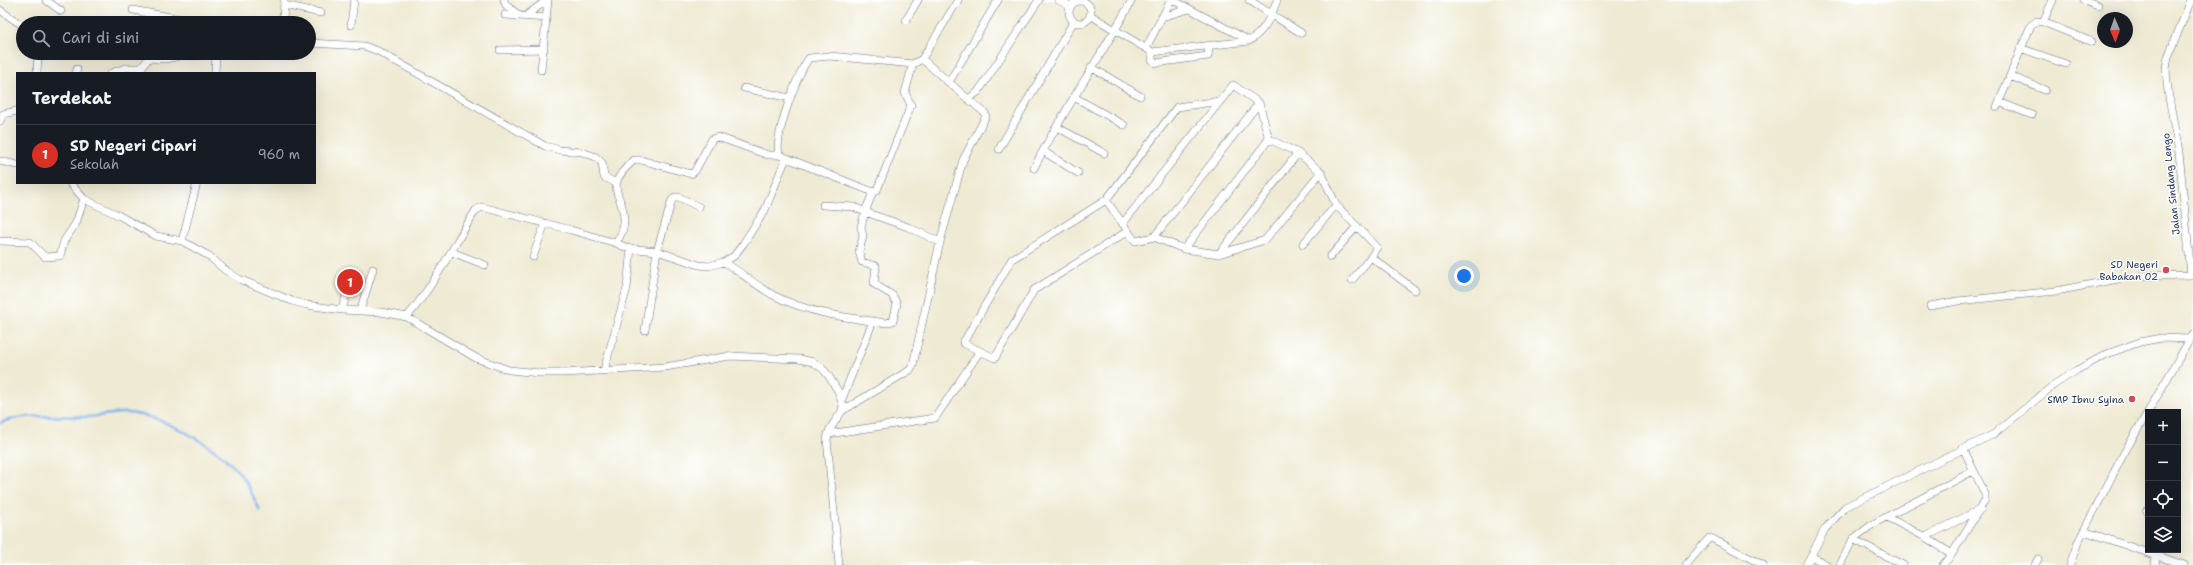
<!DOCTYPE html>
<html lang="id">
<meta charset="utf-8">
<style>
:root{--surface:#171b24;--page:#242831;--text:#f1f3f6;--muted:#9ea1a6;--line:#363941;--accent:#d93025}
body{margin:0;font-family:"Shantell Sans",sans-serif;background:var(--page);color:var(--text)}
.controls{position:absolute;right:12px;bottom:12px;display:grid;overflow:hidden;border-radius:0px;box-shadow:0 4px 16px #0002}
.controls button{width:36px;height:36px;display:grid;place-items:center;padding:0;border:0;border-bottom:1px solid var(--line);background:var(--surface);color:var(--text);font:20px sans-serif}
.compass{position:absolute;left:2097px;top:12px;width:36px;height:36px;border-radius:50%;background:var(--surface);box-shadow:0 4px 16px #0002;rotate:178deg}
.you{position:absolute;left:1464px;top:276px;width:14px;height:14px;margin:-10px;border:3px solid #fff;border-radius:50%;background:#1a73e8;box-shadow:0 0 0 6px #1a73e833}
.badge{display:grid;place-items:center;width:26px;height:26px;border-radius:50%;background:var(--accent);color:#fff;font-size:13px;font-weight:700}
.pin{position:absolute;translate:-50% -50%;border:2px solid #fff;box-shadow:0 1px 4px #0006}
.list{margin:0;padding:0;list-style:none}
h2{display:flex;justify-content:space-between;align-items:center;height:52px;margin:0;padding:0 16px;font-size:17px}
h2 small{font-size:13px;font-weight:400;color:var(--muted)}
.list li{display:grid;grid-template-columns:26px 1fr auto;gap:12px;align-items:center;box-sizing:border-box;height:60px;padding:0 16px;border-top:1px solid var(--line)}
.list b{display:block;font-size:15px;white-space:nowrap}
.list p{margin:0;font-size:13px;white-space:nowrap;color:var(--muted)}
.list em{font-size:13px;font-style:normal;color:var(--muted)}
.icon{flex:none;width:22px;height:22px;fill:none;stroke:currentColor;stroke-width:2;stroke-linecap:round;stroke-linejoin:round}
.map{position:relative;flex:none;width:2193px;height:565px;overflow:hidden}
.search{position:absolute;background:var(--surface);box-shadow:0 4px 16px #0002;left:16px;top:16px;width:300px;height:44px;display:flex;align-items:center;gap:10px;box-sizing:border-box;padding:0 14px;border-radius:22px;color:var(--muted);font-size:15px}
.panel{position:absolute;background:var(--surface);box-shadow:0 4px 16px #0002;left:16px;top:72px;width:300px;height:112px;border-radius:0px}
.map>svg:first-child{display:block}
</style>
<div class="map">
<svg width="2193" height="565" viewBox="0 0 2193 565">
<rect width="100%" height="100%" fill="#fff"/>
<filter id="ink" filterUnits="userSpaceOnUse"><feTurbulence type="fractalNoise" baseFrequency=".025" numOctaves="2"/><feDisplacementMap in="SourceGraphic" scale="8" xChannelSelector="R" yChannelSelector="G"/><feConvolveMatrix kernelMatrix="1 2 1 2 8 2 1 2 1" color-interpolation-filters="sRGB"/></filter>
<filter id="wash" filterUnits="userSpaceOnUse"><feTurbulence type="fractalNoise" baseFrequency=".012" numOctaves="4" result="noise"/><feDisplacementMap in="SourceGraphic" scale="16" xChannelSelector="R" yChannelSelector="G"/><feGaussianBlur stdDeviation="0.9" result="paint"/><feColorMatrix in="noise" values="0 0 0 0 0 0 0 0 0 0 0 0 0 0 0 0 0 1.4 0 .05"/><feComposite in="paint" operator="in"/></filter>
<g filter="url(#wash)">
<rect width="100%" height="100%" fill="#efead3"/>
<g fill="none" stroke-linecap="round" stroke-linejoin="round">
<path stroke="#7eb1eb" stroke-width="2.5" d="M0 423C25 413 55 417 81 417 96 418 118 411 130 413 163 417 211 443 234 467 246 479 253 496 260 511"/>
</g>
</g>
<g filter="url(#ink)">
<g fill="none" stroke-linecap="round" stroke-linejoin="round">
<defs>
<path id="street" d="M46 0 61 11
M504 0 506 5 520 16
M1058 0 1070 6
M1173 0 1248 40
M1249 0 1301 33
M2084 0 2098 5
M1069 12a11 11 0 1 1 22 0a11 11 0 1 1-22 0Z
M284 5 321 13
M0 10 23 26
M133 10 201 23
M505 15 546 18
M527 15 547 0
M1090 15 1152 52 1249 41C1264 32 1271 17 1277 0
M1162 17 1189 9
M906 20 918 0
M2043 22 2053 0
M283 23 284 0
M351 25 354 0
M309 43 364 46 378 51 545 146 560 150 582 152 596 157 602 163 604 177 616 183
M1146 48 1171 0
M2020 48 2066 64
M500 50 544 49
M1152 52V60L1155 63 1208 56 1209 47
M922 59 968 99 978 92 1039 0
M913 64 905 93 911 105 877 190 873 192 779 155C774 135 797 75 809 58L830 56 913 64 922 59 958 0
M1091 67 1140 96
M541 70 548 0
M37 73 38 53
M76 73 77 69
M111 73 125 68H141L149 58 165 59 180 56 257 53
M215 73 216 53
M2010 76 2045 90
M949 82 998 0
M744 88 790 98
M1074 97 1124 125
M1999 102 2032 115
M1997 107 2031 25 2037 21 2043 22 2092 42
M0 121 3 114 17 111
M1057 127 1104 153
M999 149 1074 21
M1043 151 1078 173
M0 161 17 165
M1034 168C1063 110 1101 57 1132 0
M1321 172 1336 205 1377 247 1371 257
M70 183 84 199 118 215 156 236 182 241 209 256 225 270 239 279 292 301 307 305 342 310 381 312 407 317 476 358 509 370 540 373H564L665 367 730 356 799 359 813 362 822 368 828 375 838 391 843 405 842 411 830 429 827 439 839 565
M1106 200 1177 107 1220 101
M823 205 854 207 865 212 873 192
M1123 223 1233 85 1259 103 1154 237
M0 241 30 242 45 257 60 256 64 241 76 223 84 199
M182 241 197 183
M616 243C620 237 624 230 624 222 625 192 600 190 634 160H641L691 174 695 171 712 139 718 137 768 155H779
M1303 244 1336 205
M1184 249 1269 139 1259 103
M452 252 485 265
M1219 254 1298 153 1269 139
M533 257 545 223
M1330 257 1357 226
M724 262C741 273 756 285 773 295 807 313 848 318 886 323L893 321 897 304 892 295 874 284 876 266 862 262 859 252 863 236 861 227 865 212 908 227 940 242
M2191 275 2179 152 2168 92 2166 69 2168 57 2191 0
M1352 280 1371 257 1415 290
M1930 306 1958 301 2056 291 2134 276 2193 275
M342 310 352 274
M360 311 373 269
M407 317C436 282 452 248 476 210L482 207 571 230 616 243 627 248 657 251 699 265 709 266 724 262 734 256 743 244 765 210 786 158
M645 330 657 251 672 200 675 197H679L699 207
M980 351 963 343 1012 259 1106 200 1135 241 1154 237 1184 249 1219 254 1265 240 1321 172 1298 153
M604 370 627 288 631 248
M842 399 873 321
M842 411 910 370 913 365 940 242 963 160 986 116 985 113 968 99
M828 434 935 418 980 351 995 358 1034 290 1128 231
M2146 511 2148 512
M1887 517 1925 537 1952 554
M2084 531 2184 565
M1925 537 1981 509
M1853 539 1903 565
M1811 556 1827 565
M1686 565 1709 538 1713 539 1763 565
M1806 565 1825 529 1845 507 1994 434 2055 384 2077 370 2107 354 2140 342 2161 338 2189 339
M1840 565 1853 539 1873 524 1973 471
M1943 565 1952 554 1985 500V494L1963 448
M2035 565 2038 559
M2070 565 2078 542 2123 455 2193 334
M2155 565 2157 551"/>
</defs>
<use href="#street" stroke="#657087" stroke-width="8"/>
<use href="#street" stroke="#fff" stroke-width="7"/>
</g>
</g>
<g fill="#d1495b" stroke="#fff" stroke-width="1.5">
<circle cx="2166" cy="270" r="4"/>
<circle cx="2132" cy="399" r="4"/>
</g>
<g text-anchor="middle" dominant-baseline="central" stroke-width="3" stroke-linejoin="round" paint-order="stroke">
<g font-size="10" fill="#1b2f5e" stroke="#fff">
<text transform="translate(2171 184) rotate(-96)">Jalan Sindang Lengo</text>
</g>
<g font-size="10" fill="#1b2f5e" stroke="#fff" text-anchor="end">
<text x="2158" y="264">SD Negeri<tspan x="2158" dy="12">Babakan 02</tspan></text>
<text x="2124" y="399">SMP Ibnu Syina</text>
</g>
</g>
</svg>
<div class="controls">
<button>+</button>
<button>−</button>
<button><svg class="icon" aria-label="locate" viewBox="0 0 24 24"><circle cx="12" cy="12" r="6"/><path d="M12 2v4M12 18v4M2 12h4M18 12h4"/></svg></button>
<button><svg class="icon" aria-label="layers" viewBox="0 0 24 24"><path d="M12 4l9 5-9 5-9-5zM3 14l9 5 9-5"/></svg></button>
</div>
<svg class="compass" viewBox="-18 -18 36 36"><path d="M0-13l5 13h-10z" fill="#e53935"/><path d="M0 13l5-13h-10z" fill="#9ea1a6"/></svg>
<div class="you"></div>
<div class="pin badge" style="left:350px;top:282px">1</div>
<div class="search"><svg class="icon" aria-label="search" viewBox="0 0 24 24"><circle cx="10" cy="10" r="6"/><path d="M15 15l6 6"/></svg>Cari di sini</div>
<section class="panel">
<h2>Terdekat<small></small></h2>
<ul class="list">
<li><span class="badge">1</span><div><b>SD Negeri Cipari</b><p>Sekolah</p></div><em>960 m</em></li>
</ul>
</section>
</div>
